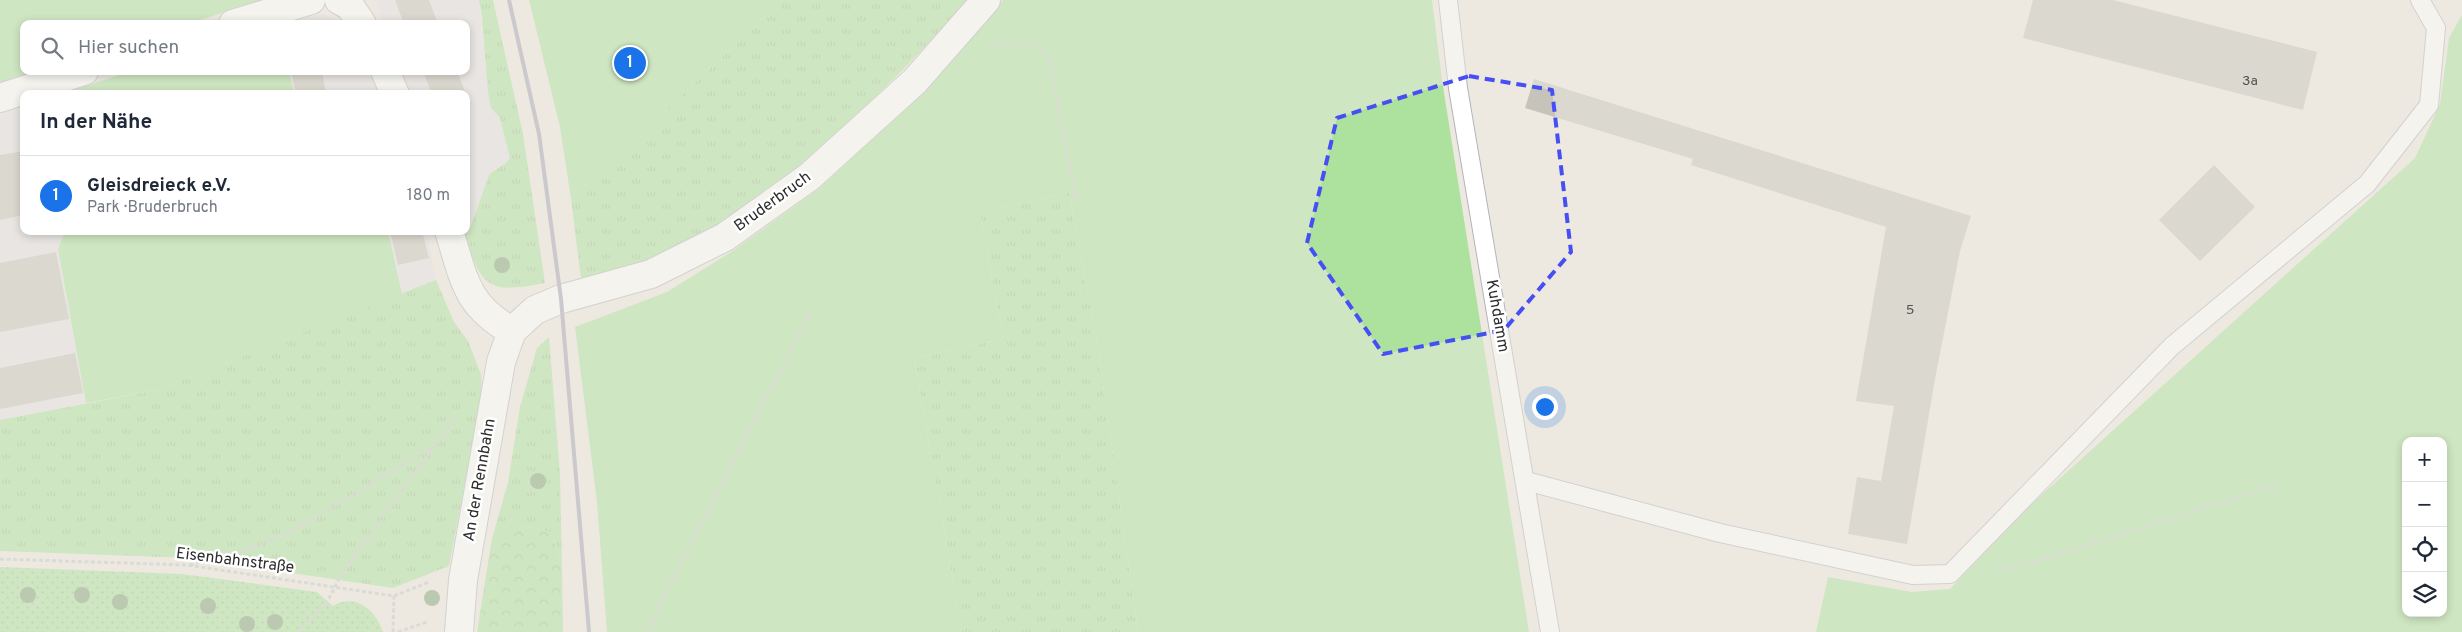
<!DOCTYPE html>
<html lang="de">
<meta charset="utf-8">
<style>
:root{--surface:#fff;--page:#f6f6f7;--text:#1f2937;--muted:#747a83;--line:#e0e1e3;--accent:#1a73e8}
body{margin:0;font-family:Overpass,sans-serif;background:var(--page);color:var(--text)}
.controls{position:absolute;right:15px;bottom:15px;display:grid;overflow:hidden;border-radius:10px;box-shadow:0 2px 8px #0003}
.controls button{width:45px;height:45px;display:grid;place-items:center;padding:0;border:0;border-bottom:1px solid var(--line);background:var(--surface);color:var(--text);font:25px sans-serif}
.you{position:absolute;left:1544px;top:406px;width:18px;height:18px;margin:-12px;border:4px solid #fff;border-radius:50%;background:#1a73e8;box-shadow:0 0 0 8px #1a73e833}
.badge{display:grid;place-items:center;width:32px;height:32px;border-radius:50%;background:var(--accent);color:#fff;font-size:16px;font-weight:700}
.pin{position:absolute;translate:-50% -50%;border:2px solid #fff;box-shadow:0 1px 5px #0006}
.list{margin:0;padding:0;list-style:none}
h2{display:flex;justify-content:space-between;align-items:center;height:65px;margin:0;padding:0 20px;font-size:21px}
h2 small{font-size:16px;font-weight:400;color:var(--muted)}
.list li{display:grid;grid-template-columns:32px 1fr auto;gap:15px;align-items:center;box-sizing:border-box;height:80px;padding:0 20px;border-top:1px solid var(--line)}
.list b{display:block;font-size:19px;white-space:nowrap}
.list p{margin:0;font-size:16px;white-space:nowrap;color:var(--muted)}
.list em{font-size:16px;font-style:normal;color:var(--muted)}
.icon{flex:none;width:28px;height:28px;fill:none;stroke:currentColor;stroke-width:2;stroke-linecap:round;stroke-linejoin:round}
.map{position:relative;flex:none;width:2462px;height:632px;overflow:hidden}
.search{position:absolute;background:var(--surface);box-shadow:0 2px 8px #0003;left:20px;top:20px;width:450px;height:55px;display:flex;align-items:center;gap:12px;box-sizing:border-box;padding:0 18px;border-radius:10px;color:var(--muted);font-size:19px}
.panel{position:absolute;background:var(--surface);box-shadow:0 2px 8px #0003;left:20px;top:90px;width:450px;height:145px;border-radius:10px}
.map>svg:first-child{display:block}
</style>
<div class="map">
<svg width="2462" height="632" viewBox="0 0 2462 632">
<defs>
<pattern id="grass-tufts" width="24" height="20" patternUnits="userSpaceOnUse" patternTransform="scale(1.25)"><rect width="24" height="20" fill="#ace29e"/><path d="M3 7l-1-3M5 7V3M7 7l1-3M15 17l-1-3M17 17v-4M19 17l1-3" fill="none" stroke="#94c288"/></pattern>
<pattern id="forest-crowns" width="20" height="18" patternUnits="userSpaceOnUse" patternTransform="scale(1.25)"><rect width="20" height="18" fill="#ace29e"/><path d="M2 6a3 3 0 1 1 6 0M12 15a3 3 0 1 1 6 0" fill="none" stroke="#94c288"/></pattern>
<pattern id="park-dots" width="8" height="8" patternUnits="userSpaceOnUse" patternTransform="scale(1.25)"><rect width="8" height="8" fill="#ace29e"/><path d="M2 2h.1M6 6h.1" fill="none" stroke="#94c288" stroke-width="1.8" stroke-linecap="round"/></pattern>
</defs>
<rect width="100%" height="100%" fill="#ede9e0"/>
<path fill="#e3e0e7" d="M375 0H479L491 108 500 118 510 158 507 164 495 169 489 175 471 226 466 229V94H411L402 71H466V24H384Z
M322 14 338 21 340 24H278Z
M289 71H367L379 94H294Z
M24 106V231H65L58 249 86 403 0 420V114Z
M388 231H427L436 280 402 294Z"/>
<path fill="url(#grass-tufts)" d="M479 0H493L523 134 545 283C485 295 482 286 463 231H466L471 226 489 175C496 168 505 166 510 158L500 118 491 108 488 92 482 17Z
M783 0H968C882 95 767 213 647 262 627 270 602 273 581 279L571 199Z
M1069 192 1096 335 1138 632H962L914 358 1003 339 980 213Z
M436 280 454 322 468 341 481 374 482 395 449 566 393 588 190 558 0 551V420L157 390Z
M549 337 560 474 562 568 552 533 526 526 492 538 508 483 520 407 537 348Z"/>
<path fill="url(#forest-crowns)" d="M526 526 552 533 562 568 563 632H477L492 538Z"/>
<path fill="url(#park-dots)" d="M0 567 182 574 317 592 333 606C355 593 375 609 383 632H0Z"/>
<path fill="#ace29e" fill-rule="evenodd" d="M0 0H263L188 24H24V71H37L0 83Z
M529 0H783L571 199 560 127Z
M1003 0H1432L1442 80 1529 632H1138L1096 335 1069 192 980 213 1003 339 914 358 962 632H607L597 502 575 327 667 292 731 252 817 190 923 93Z
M2462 15V632H1816L1828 577 1912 592 1950 589 2028 507 2415 158 2440 104 2449 38ZM2406 441H2443V613H2406Z
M131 71H289L294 94H62Z
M65 231H388L402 294 157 390 86 403 58 249Z"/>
<path fill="#c6c3bb" d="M395 0H429L438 24H404Z
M2033 0H2113L2317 52 2303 110 2023 38Z
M291 71H322L326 94H296Z
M423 71H457L466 94H432Z
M1534 79 1971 216 1960 251 1935 379 1907 544 1848 534 1857 477 1881 481 1894 406 1856 401 1886 227 1691 165 1693 159 1525 108Z
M24 151V215L0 220V155Z
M2214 165 2255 207 2200 261 2159 220Z
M390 231H422L429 258 398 265Z
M56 252 69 319 0 332V263Z
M75 353 83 393 0 409V368Z"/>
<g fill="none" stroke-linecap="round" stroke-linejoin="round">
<defs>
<path id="service" d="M1448 0 1458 88 1550 632
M1526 481 1720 533 1913 575 1950 574 2172 346 2367 184 2429 105 2436 28 2420 0"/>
<path id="minor" d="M339 0 350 6 362 24
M233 24 311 0
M385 71 395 94
M0 98 84 71
M449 231C464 278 465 305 512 331
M459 632 463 580 501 362 512 331 535 310 561 299 651 274 725 237 809 177 915 81 986 0"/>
</defs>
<use href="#service" stroke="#b3b4bf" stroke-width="20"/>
<use href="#minor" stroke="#b3b4bf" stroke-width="30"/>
<path stroke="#c8c8c8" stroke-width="3" stroke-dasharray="4 2.5" stroke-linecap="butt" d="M990 45 1030 44 1049 56 1076 201
M0 559 187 565 394 596 429 582
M190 565 261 545 298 528 432 447
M1993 571 2040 560 2277 485
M298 632 326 604 341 575 457 415
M393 632 394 596
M398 632 427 622
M648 632 671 582 811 311"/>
<use href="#service" stroke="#fff" stroke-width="18"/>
<use href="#minor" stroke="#fff" stroke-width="28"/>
<path stroke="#a2a2b6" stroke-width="4" d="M509 0 539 134 561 299 589 632"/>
</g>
<g fill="#7ea375">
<circle cx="502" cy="265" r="8"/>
<circle cx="538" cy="481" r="8"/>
<circle cx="28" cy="595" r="8"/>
<circle cx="82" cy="595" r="8"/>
<circle cx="432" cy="598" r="8"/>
<circle cx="120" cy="602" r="8"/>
<circle cx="208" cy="606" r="8"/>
<circle cx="275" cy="622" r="8"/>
<circle cx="247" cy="624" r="8"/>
</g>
<path d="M0 0H2462V632H0ZM1469 76 1552 90 1571 252 1504 330 1383 354 1307 243 1337 118Z" fill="#ede9e0" fill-opacity=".55" fill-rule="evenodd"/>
<path fill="none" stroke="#464ff4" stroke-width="4" stroke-dasharray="10 6" stroke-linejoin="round" d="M1469 76 1552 90 1571 252 1504 330 1383 354 1307 243 1337 118Z"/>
<g text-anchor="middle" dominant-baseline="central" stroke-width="5" stroke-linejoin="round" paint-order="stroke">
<g font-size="14" fill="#535250">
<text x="2250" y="81">3a</text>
<text x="1910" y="310">5</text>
</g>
<g font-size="16" fill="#2d2d2d" stroke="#fff">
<text transform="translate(773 202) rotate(-36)">Bruderbruch</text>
<text transform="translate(1497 316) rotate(80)">Kuhdamm</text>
<text transform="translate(480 480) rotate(-80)">An der Rennbahn</text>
<text transform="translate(235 561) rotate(7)">Eisenbahnstraße</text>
</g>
</g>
</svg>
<div class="controls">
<button>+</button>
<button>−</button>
<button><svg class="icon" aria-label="locate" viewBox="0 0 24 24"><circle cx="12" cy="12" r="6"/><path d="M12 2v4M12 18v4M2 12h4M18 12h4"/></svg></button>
<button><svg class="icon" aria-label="layers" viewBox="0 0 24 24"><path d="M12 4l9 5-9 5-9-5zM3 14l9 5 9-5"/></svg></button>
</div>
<div class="you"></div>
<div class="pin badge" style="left:630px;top:63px">1</div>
<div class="search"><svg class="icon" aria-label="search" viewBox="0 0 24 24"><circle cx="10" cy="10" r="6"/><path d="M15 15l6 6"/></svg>Hier suchen</div>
<section class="panel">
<h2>In der Nähe<small></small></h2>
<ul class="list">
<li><span class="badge">1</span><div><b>Gleisdreieck e.V.</b><p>Park · Bruderbruch</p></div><em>180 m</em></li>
</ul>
</section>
</div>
